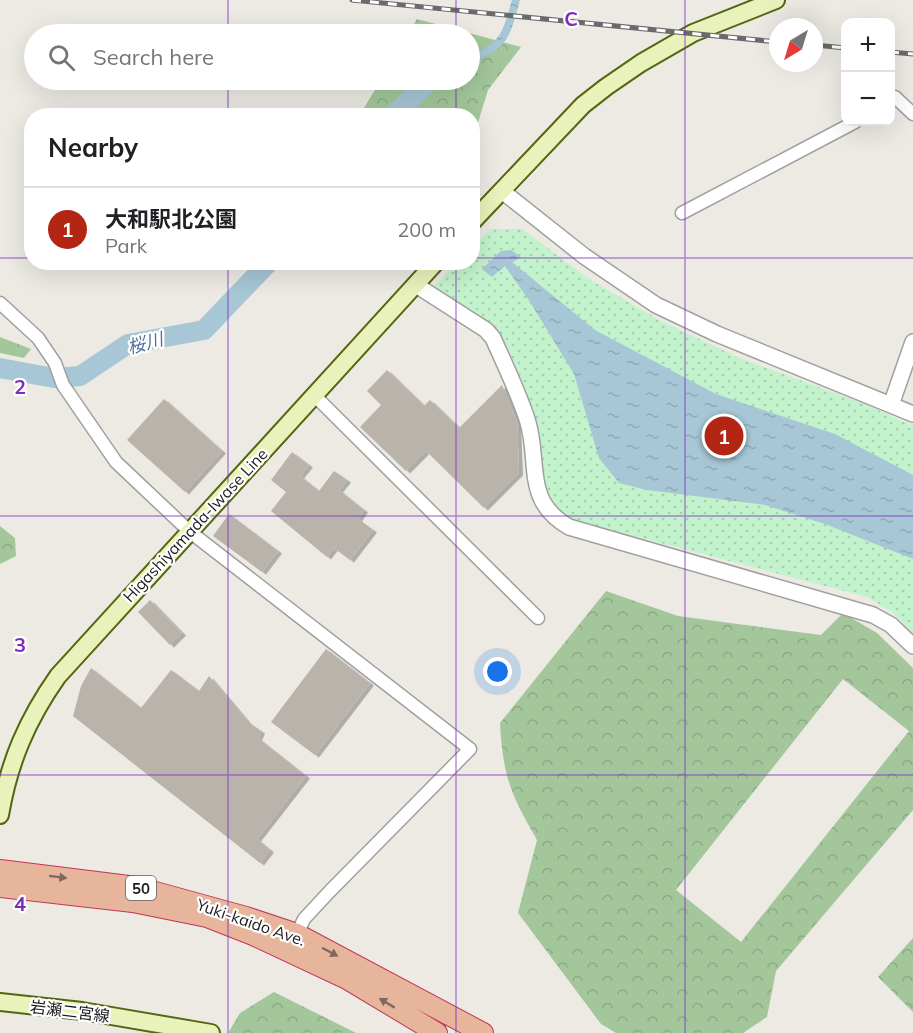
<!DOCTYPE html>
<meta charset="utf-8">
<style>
:root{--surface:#fff;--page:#f2f2f2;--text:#202124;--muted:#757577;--line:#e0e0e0;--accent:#b42614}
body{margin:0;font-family:Mulish,"Noto Sans JP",sans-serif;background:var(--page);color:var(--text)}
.controls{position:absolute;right:18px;top:18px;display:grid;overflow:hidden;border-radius:12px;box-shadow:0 6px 24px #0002}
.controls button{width:54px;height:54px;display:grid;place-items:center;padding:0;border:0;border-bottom:2px solid var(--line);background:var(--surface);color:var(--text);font:30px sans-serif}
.compass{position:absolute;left:769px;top:18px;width:54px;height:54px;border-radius:50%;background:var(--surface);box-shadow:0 6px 24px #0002;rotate:218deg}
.you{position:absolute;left:498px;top:672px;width:21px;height:21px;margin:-15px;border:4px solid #fff;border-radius:50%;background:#1a73e8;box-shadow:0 0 0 9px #1a73e833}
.badge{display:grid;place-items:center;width:39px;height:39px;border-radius:50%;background:var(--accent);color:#fff;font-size:20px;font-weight:700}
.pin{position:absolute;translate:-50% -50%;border:3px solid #fff;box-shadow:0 2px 6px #0006}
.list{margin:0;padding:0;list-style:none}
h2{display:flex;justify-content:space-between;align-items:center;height:78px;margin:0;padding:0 24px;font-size:26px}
h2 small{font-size:20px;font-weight:400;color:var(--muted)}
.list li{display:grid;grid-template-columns:39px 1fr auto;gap:18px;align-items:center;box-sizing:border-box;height:84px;padding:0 24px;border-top:2px solid var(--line)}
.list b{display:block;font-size:22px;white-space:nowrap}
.list p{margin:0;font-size:20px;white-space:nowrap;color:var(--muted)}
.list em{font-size:20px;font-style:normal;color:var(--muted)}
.icon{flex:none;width:33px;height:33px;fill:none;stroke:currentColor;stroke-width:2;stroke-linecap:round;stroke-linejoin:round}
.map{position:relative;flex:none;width:913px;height:1033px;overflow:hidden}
.search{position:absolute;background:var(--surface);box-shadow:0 6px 24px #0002;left:24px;top:24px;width:456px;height:66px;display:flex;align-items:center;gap:15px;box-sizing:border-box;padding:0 21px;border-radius:33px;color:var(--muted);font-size:22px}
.panel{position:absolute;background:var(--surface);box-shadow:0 6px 24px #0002;left:24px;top:108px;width:456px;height:162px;border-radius:24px}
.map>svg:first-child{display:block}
</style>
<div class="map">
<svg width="913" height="1033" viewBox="0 0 913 1033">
<defs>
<pattern id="forest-crowns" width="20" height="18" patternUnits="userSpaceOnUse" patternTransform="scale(1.5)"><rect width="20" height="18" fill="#a3c79b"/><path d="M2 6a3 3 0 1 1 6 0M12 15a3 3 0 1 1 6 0" fill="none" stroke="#8caa85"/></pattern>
<pattern id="park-dots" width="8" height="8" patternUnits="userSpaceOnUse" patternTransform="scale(1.5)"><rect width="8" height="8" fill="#c3f3cc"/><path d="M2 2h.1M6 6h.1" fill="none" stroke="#a7d0af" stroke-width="1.8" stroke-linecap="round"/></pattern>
<pattern id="water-ripples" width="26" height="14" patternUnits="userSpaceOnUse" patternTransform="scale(1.5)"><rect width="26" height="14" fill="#a7c6d6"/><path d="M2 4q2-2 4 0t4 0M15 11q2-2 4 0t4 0" fill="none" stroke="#8faab7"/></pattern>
<filter id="shadow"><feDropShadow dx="4" dy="2.5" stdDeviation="0" flood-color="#0004"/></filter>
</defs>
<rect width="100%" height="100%" fill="#eceae3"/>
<path fill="url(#forest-crowns)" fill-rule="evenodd" d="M417 19 521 47 488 90 473 139 472 116H359L381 80H470V34H408Z
M0 337 31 349 24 358 0 353Z
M0 526 15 538 16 556 0 564Z
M606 591 678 616 821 635 843 613 877 633 913 668V810L776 971 767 1017 743 1033H616L601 1024 518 913 537 840C511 795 503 777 500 723ZM843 679 909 731 741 942 676 890Z
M913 938V1012L878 977Z
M274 992 356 1033H228L240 1013Z"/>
<path fill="url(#park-dots)" d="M490 229H522L591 280 659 320 742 359 862 403 913 426V633L892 612 867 597 588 524 567 518 549 501 505 351 494 326 434 286 457 263 472 262 473 247Z"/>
<path fill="url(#water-ripples)" d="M512 0H520C510 36 508 51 470 62V54C502 44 503 30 512 0Z
M511 250 521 257 512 262 595 330 716 394 835 434 913 475V559L825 524 765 505 647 490 619 483 599 458 574 374 530 302 505 266 492 277 482 269 501 251Z"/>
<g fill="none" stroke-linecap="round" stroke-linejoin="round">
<path stroke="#a7c6d6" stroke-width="20" d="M393 116 430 80
M0 368 54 378 80 376 128 344 204 330 269 262"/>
</g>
<path fill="#b9b3ac" filter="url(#shadow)" d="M387 370 424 406 430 400 459 428 502 385 517 422 519 473 484 508 426 451 406 471 360 427 381 405 367 391Z
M164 399 222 451 185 492 127 440Z
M292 452 309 465 300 476 319 491 334 471 347 480 339 490 364 510 358 519 373 530 350 560 334 548 327 557 271 511 286 492 271 480Z
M229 514 278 551 262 572 213 536Z
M150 600 182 633 170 645 138 612Z
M326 649 370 683 315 755 271 722Z
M91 668 141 708 171 670 199 691 209 676 248 722 261 731 258 738 306 776 257 839 270 850 260 863 73 716 81 686Z"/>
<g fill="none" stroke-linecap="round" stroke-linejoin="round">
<defs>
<path id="minor" d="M890 97H895L913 114
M682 213 855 122
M0 303 38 338 55 363 63 385 116 462 189 531 470 749 330 891 304 919 297 934
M315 396 538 618"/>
<path id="tertiary" d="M502 191 584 256 656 305 717 334 913 414
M416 285 486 330 493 338C505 365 518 392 527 419 541 461 522 500 569 527L873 615 891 625 913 646
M891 405 913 342"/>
<path id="secondary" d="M472 222 583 105 606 87 641 63 693 33 776 0
M0 815C9 762 27 720 58 676L436 262
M0 1002 82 1011 211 1033"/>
<path id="trunk" d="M0 870 137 887 246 917 297 934 483 1033
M0 887 133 902 207 917 253 935 347 979 437 1033"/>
</defs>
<use href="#minor" stroke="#a0a0a0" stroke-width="15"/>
<use href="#tertiary" stroke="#a0a0a0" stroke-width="18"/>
<use href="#secondary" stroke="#536610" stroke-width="20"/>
<use href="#trunk" stroke="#c43556" stroke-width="22"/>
<use href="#minor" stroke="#fff" stroke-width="12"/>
<use href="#tertiary" stroke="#fff" stroke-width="15"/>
<use href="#secondary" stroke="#e9f2bb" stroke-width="16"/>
<use href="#trunk" stroke="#e7b59c" stroke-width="20"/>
<defs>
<path id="rail" d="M352 0 778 42
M814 45 846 48
M890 52 913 54"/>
</defs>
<use href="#rail" stroke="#6a6a6a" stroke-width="5"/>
<use href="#rail" stroke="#fff" stroke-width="3" stroke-dasharray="9" stroke-linecap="butt"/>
</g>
<defs><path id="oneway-solid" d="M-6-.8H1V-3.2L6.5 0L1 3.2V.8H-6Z" transform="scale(1.5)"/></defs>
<g fill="#82685c">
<use href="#oneway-solid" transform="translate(58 877) rotate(7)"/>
<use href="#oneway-solid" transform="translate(330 952) rotate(28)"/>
<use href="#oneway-solid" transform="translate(387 1003) rotate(-149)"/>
</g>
<path fill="none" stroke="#7b2cbf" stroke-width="1.5" stroke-opacity="0.55" d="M228 0V34M456 0V34M685 0V1033M228 80V116M456 80V116M0 258H32M472 258H913M228 262V1033M456 262V1033M0 516H913M0 775H913"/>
<g text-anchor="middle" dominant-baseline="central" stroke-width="4.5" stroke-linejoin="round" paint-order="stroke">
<rect fill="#fff" stroke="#606060" stroke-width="1.5" x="126" y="876" width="30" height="24" rx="4.5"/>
<g font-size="15" font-weight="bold" fill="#1c1c1c">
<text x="141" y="888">50</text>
</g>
<g font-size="16" fill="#1c1c1c" stroke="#fff">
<text transform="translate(195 525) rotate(-47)">Higashiyamada-Iwase Line</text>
<text transform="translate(251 922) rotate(19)">Yuki-kaido Ave.</text>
<text transform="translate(70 1011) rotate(7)">岩瀬二宮線</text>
</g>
<g font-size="18" font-style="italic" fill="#5371a1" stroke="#fff">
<text transform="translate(145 343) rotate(-15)">桜川</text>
</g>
</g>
<g font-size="20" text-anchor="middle" font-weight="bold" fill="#7b2cbf" stroke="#fff" stroke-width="4.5" stroke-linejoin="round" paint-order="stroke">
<text x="571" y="26">C</text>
<text x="20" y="394">2</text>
<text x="20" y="652">3</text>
<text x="20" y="911">4</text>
</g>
</svg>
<div class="controls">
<button>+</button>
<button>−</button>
</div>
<svg class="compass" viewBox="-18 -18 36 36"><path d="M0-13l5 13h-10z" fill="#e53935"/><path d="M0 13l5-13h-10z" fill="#757577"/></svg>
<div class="you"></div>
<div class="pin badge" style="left:724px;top:436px">1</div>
<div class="search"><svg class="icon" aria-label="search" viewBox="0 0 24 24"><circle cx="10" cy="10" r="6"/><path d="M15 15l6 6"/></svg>Search here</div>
<section class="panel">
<h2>Nearby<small></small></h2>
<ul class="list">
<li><span class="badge">1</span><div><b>大和駅北公園</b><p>Park</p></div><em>200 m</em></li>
</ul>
</section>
</div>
